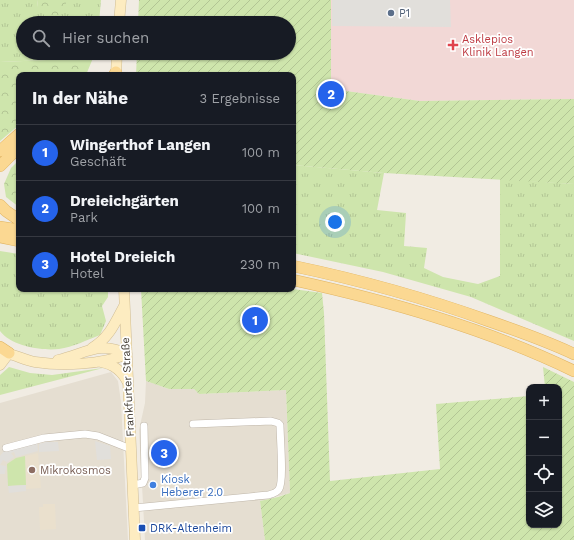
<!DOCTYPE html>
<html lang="de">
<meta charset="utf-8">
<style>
:root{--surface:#171b24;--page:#20242c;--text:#f1f3f6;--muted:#9ea1a6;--line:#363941;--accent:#2563eb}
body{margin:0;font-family:"Work Sans",sans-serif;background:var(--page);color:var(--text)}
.controls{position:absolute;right:12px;bottom:12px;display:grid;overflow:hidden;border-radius:8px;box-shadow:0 1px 3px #0004}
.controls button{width:36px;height:36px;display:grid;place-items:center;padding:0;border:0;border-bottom:1px solid var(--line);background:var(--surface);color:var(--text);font:20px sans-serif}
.you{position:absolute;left:335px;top:222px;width:14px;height:14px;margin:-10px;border:3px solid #fff;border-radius:50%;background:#1a73e8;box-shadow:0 0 0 6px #1a73e833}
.badge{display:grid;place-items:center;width:26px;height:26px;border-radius:50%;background:var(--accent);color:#fff;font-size:13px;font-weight:700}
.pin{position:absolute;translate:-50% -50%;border:2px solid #fff;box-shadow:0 1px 4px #0006}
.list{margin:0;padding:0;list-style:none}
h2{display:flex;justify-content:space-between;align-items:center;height:52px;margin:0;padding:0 16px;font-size:17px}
h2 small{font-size:13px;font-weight:400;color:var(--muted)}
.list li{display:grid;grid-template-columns:26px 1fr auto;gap:12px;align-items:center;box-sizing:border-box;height:56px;padding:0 16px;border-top:1px solid var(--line)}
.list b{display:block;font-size:15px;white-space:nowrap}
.list p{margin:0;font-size:13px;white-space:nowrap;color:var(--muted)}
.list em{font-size:13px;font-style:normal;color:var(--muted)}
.icon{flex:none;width:22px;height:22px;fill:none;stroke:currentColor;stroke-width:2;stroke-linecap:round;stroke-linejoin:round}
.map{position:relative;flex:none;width:574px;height:540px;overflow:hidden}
.search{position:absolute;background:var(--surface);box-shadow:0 1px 3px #0004;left:16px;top:16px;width:280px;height:44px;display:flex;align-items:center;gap:10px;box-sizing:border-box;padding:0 14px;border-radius:22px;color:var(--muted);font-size:15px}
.panel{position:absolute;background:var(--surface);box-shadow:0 1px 3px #0004;left:16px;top:72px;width:280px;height:220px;border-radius:8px}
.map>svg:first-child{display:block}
</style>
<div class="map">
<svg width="574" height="540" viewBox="0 0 574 540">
<defs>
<pattern id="grass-tufts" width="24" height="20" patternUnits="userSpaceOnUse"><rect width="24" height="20" fill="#cee5ac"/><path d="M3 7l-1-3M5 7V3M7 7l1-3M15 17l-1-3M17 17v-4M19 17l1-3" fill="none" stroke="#b2c594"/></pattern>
<pattern id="forest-crowns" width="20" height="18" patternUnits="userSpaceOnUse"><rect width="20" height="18" fill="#cee5ac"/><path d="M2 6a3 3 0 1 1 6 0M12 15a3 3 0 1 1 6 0" fill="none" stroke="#b2c594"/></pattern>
<pattern id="garden-furrows" width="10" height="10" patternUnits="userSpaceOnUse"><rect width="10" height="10" fill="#cee5ac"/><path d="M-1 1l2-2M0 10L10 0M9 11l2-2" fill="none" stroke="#b2c594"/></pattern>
</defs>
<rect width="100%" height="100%" fill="#f1ece3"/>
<path fill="#e5ded1" d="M111 372 118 381 121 402 128 540H0V403Z
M146 381 169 389H194L199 394 286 390 290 493 260 501 265 540H145L139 430 145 403Z"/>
<path fill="#eae0cd" d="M38 453 41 488 26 489 25 456Z
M43 504H55L56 529 40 530 39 507H43Z"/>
<path fill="#f2d8d6" d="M331 0H574V99L420 101 331 89Z"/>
<path fill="url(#grass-tufts)" d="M0 0H38L37 7H66V0H101L99 23H23V53H94L93 58 0 62Z
M293 165 384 173 377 210 406 213 404 246 427 248 424 268 443 277 478 284 500 276V179L574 184V341L471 297 383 272 293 253Z
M0 251 19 254V289H108V297L102 306 106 321 100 335C87 340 73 347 59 349 41 351 11 346 0 331Z
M9 367 30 373 52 375 103 368 0 395V375Z"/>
<path fill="url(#forest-crowns)" d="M38 0H66V7L60 16 46 17 37 7Z
M93 58 86 75H19V125L0 141V62Z
M19 160V207L6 197 4 184 11 168Z"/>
<path fill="url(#garden-furrows)" d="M139 0H331V89L420 101 574 99V184L384 173 293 165V75H136L137 53H289V23H138Z
M141 289H293L322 293 324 313 330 481 440 469 436 404 529 396V525H559V387H545L543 367 574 382V540H265L260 501 278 497 290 493 286 390 199 394 194 389H169L146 381Z"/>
<path fill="#cee5ac" d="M25 456 26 485 8 486 7 464 16 458Z"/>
<path fill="#e1dfdb" d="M332 0H450L451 27 332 26Z
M37 440 38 451 16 457 14 452 11 453 14 457 7 462 3 460 0 465 6 466 5 474H0V456L6 448Z
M95 441 110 446 111 459 97 460Z
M46 442H58L59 451 39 452V444Z
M26 485V491L9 493 8 486Z"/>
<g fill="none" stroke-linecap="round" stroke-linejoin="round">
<defs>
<path id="street" d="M6 448 44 438 85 434 98 436 131 449
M133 485 143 483 145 478 144 426
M134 508 268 495C272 494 277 493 279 489 284 482 280 437 280 425L278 423 271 421 193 424"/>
<path id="secondary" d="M119 23 121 0
M116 75 117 53
M124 289 135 540
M92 348C109 338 115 323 124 306
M2 353C13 353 23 360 35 362 61 366 102 365 127 354
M58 360C85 354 99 340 127 354
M101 362C113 364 123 372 128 383
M0 365 9 353"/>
<path id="primary" d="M114 75 116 72
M0 151 19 134
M0 166 19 147
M0 205 6 211 19 220
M0 227 19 230
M0 237 19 241
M293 266C360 280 425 298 489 321 518 331 546 341 574 354
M293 280C389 301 485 328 574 371
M0 347 9 353"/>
</defs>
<use href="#street" stroke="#bfb6a9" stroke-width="8"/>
<use href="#secondary" stroke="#d0bd94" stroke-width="11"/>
<use href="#primary" stroke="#e0b462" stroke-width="12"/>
<use href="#street" stroke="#fff" stroke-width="7"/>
<use href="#secondary" stroke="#fdecc1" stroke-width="10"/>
<use href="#primary" stroke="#fbd892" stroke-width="11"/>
</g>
<circle fill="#5c6f8a" stroke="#fff" stroke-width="1.5" cx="391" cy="13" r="4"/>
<path fill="#e0444e" stroke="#fff" stroke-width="1.5" d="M451 39h4v4h4v4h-4v4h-4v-4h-4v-4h4z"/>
<circle fill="#8d6e63" stroke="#fff" stroke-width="1.5" cx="32" cy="470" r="4"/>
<circle fill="#3f7fe0" stroke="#fff" stroke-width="1.5" cx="153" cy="485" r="4"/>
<rect fill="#1a4fb4" stroke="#fff" stroke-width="1.5" x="138" y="524" width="8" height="8" rx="2"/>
<g text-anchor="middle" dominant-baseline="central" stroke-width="3.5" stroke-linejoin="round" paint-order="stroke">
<g font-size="11" fill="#4e5e75" stroke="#fff" text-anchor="start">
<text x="399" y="13">P1</text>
</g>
<g font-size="11" fill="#be3a42" stroke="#fff" text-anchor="start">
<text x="462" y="39">Asklepios<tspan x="462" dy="13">Klinik Langen</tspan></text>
</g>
<g font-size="11" fill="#423c33" stroke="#fff">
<text transform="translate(128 387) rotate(-93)">Frankfurter Straße</text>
</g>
<g font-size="11" fill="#785e54" stroke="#fff" text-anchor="start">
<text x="40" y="470">Mikrokosmos</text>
</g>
<g font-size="11" fill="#366cbe" stroke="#fff" text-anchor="start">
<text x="161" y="479">Kiosk<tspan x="161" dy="13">Heberer 2.0</tspan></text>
</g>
<g font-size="11" fill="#164399" stroke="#fff" text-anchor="start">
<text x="150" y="528">DRK-Altenheim</text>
</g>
</g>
</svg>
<div class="controls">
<button>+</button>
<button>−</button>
<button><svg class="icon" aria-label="locate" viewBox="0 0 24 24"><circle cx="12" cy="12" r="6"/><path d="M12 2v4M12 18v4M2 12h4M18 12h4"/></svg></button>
<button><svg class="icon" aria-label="layers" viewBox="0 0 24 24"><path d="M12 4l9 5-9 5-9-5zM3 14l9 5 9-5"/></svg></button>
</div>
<div class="you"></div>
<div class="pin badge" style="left:255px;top:320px">1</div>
<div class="pin badge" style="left:331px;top:94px">2</div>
<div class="pin badge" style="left:164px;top:453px">3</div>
<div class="search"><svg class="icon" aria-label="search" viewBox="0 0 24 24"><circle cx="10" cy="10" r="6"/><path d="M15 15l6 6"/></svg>Hier suchen</div>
<section class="panel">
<h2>In der Nähe<small>3 Ergebnisse</small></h2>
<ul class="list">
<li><span class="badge">1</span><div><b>Wingerthof Langen</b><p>Geschäft</p></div><em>100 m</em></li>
<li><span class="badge">2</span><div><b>Dreieichgärten</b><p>Park</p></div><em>100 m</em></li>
<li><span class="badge">3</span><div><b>Hotel Dreieich</b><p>Hotel</p></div><em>230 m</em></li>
</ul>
</section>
</div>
